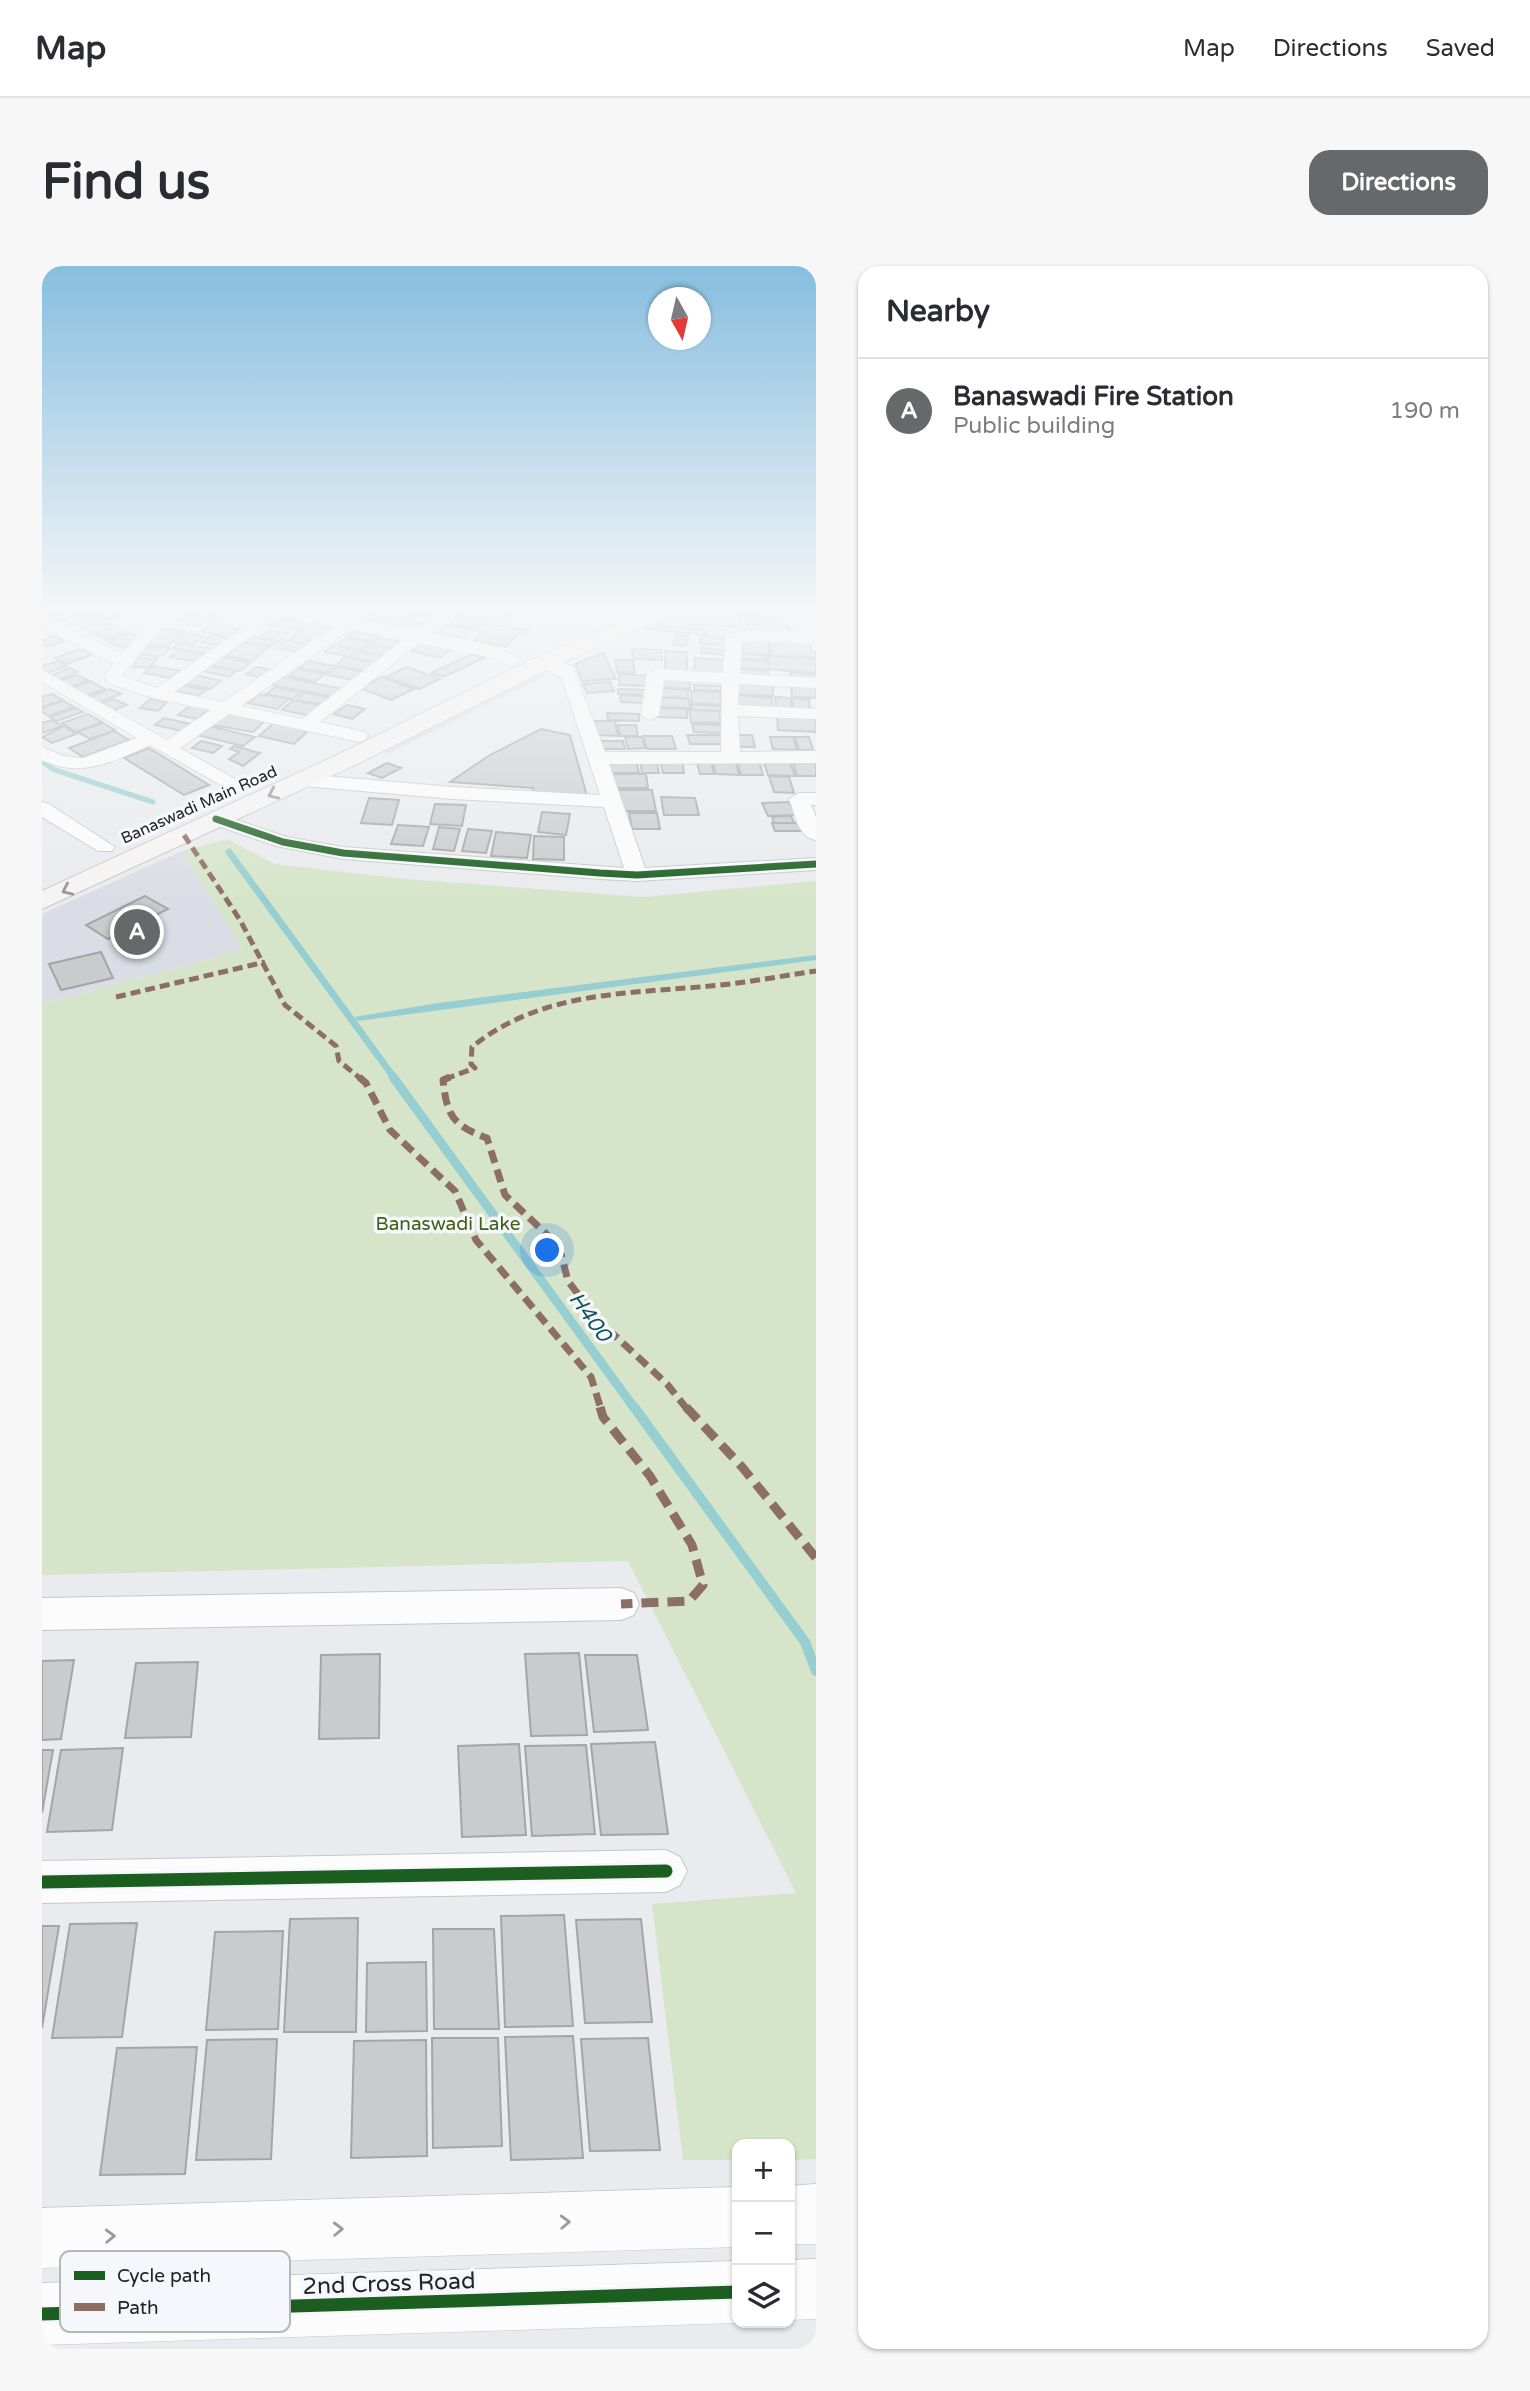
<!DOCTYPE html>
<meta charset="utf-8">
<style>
:root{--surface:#fff;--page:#f7f7f7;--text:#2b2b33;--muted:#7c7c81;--line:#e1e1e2;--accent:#67686a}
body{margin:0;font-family:"Varela Round",sans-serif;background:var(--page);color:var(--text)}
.controls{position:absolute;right:21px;bottom:21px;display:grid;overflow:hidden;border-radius:14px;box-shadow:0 2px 5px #0004}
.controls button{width:63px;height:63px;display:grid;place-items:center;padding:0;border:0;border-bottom:2px solid var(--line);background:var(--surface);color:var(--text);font:35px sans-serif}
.compass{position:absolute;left:606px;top:21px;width:63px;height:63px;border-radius:50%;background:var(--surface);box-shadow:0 2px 5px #0004;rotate:172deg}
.you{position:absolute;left:506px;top:985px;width:24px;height:24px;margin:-18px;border:5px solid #fff;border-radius:50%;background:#1a73e8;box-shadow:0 0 0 10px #1a73e833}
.badge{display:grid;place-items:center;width:46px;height:46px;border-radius:50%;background:var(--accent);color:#fff;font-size:23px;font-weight:700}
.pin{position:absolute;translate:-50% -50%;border:4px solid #fff;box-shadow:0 2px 7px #0006}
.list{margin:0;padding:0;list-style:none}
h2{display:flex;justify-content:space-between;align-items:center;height:91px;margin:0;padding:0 28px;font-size:30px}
h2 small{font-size:23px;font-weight:400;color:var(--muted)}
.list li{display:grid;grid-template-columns:46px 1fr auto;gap:21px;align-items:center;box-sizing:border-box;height:105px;padding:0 28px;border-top:2px solid var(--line)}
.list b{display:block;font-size:26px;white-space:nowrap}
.list p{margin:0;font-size:23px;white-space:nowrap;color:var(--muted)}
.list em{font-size:23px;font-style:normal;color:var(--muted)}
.icon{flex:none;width:38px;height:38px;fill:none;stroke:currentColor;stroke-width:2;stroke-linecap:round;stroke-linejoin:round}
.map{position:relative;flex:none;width:774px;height:2083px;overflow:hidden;border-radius:21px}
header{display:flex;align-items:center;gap:42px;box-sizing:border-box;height:98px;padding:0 35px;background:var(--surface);border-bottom:2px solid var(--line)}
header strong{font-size:33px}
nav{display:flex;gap:38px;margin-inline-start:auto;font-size:24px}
.intro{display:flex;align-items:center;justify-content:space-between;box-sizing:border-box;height:168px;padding:0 42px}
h1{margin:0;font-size:49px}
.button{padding:18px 32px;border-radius:21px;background:var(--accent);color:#fff;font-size:24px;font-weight:700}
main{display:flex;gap:42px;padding:0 42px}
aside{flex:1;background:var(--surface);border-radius:21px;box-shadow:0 2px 5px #0004}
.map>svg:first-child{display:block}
</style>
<header>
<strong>Map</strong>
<nav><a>Map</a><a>Directions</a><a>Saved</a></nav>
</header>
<div class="intro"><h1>Find us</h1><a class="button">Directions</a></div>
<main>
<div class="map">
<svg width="774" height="2083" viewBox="0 0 774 2083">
<rect width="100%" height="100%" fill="#e9ebee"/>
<path fill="#dadde5" d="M646 344H696L703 365 685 364 684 372 601 364Z
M497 406 505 409 346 488 338 484Z
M140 585 201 684 0 738V648Z"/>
<path fill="#d6e5c9" d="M185 573 233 598 363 613 601 631 774 615V1893L748 1894V1878H695V1894H641L610 1638 754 1627 586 1295 0 1309V738L201 684 140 585Z"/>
<path fill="#96ced1" d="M774 689V694L316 755 312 751 396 737Z"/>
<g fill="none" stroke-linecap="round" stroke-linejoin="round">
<path stroke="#96ced1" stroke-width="5" d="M0 496 13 504 111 536"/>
<path stroke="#96ced1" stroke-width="7" d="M187 586 353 813"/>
<path stroke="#96ced1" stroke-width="9" d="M351 811 593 1143"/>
<path stroke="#96ced1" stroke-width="10" d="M592 1141 763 1376 774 1405"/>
</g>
<path fill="#cacbcd" stroke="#a4a5a7" stroke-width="2" d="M27 344 44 346 19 355 9 350Z
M64 344H88L90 345 64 354 52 348Z
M284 344H301L315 346 306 353 279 348Z
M371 344H401L395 350 369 346Z
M426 344H473L461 357 419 350Z
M641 344 696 346 699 360 643 359Z
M697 344H728L730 351 698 350Z
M160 345 176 352 151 361 135 354Z
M367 347 393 351 386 358 360 353Z
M45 348 58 354 38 361 25 355Z
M331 349 355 353 345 362 321 358Z
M416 350 438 354 430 362 408 358Z
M236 352 263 357 254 364 227 360Z
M703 352 744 353 747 365 706 364Z
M358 354 384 359 375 368 348 363Z
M61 355 72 361 52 368 41 362Z
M439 356 482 364 490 362 484 369 477 367 464 381 433 375 442 366 434 365Z
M172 357 196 363 184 371 159 365Z
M266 358 293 363 277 377 249 372Z
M405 359 431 363 420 375 393 370Z
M614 359 666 364 664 369 605 363Z
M74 361 85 366 64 373 53 368Z
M121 362 142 365 125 381 103 378Z
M227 364 246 367 238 375 218 371Z
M311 365 338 370 331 376 304 371Z
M88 367 99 372 80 382 65 375Z
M145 367 162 370 151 378 134 375Z
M169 369 188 373 179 380 160 376Z
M634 369 647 370 644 380 631 378Z
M12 370 22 375 5 381 0 379V374Z
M210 371 236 376 230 380 204 376Z
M659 371 683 372V379L658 378Z
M304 372 326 376 317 384 295 379Z
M338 372 362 376 354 383 330 379Z
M697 372 727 374V389L697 387Z
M244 374 272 379 263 387 235 382Z
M728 374 769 376V386H774V392L729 389Z
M137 377 173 383 166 388 131 382Z
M201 377 227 381 210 395 184 390Z
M381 377 409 383 398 392 370 385Z
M292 379 316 384 307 391 283 386Z
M326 379 351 383 344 390 319 385Z
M106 380 128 382 118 391 96 388Z
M659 382 684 384 683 389 659 387Z
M38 383 49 389 25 398 13 392Z
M590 383 619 384 620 394 591 393Z
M138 384 163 389 154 396 128 391Z
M623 385 645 386V405L623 404Z
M318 386 342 390 334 397 310 392Z
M561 387 574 413 540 415 533 398Z
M430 388 442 392 401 411 389 407Z
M700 388 724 389V394L699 393Z
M726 390 774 393V407L726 403Z
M92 391 115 393 107 402 84 400Z
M180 391 208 397 198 405 170 399Z
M303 391 334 397 325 405 294 399Z
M653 392 683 394V409L652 407Z
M695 393 723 395V404L695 402Z
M573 394H591L593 407 575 406Z
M15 395 25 400 5 407 0 405V400Z
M267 395 292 400 284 407 258 402Z
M112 400 138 405 128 412 102 407Z
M168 400 194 405 187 411 161 405Z
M215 401 234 405 224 413 204 408Z
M295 401 322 406 312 414 285 409Z
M365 401 398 413 377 423 344 411Z
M28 402 36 406 13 415 5 411Z
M257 403 282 408 273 416 247 410Z
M695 403 726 405V413L694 411Z
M748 406 774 408V416L748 414Z
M150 408 179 415 168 423 138 416Z
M577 408 606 410V420L577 419Z
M35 409 46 414 28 421 17 415Z
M241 411 301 423 291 431 230 419Z
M340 411 372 423 349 434 318 422Z
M618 413 648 414V423L618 421Z
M48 415 63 423 43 430 28 423Z
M568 416 572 425 545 427 541 418Z
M695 417 731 420V430L694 428Z
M134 418 164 424 156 430 127 423Z
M652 419 679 420V425L652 424Z
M749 420 774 422V432L750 431Z
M233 421 259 426 250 433 224 428Z
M620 422 646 424V432L620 431Z
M68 423 79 428 52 438 41 433Z
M576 423 604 424V429L576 428Z
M649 425 678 426 679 439 650 437Z
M262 426 290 432 282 439 254 434Z
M10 428 21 434 0 441V431Z
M217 428 247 433 235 443 206 437Z
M578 429 604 430V437L579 436Z
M695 429 730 432V441L694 439Z
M616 431 647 433 648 442 616 441Z
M733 431 749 432V443L734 442Z
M750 432 767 433 768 444 751 443Z
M71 433 85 439 67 446 54 440Z
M108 433 125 436 116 445 98 442Z
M251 434 281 440 269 450 240 444Z
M21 435 32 441 7 450 0 446V442Z
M152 437 170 441 155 453 136 449Z
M649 438 678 440 679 445 650 444Z
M305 439 323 443 310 453 292 448Z
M34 442 41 446 15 455 8 451Z
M615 442 645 443V452L615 451Z
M647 444 677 445 679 457 649 456Z
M186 445 226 452 211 466 170 459Z
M565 447 597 448V455L566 454Z
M46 448 60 456 34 466 20 457Z
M735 449 774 452V466L736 464Z
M122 452 149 458 140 465 113 459Z
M10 454 20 460 0 467V457Z
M551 455H573L576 470 553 469Z
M233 456 267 464 252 478 217 470Z
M61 457 73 464 48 473 35 466Z
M650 458 678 459 680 467 652 466Z
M576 459H594L596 470H578Z
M22 460 34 468 10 477 0 471Z
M167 460 213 471 201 480 155 469Z
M499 463 528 469 545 530 492 527 491 522 408 516 448 489Z
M72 465 87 474 41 491 27 482Z
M645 469H680L683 478H648Z
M694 469H710L713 481H697Z
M601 470H630L634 483H605Z
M583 471H600L603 482 586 483Z
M728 471H751L755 484 731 483Z
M753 471H767L771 484H757Z
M159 475 180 480 171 487 150 482Z
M557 475H581L583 483H559Z
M192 480 218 487 201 500 187 493 197 486 188 483Z
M107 482 167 519 142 529 82 492Z
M694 492H716L721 509H699Z
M566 493H594L597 507H568Z
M598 493H614L617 507H600Z
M654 493H668L672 508H658Z
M670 493H693L697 509 674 508Z
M618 494H640L642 507H621Z
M721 494H747L753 510 726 509Z
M750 494 774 495V510H755Z
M345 497 359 502 340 512 326 507Z
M570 508H604L606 522H572Z
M727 510 747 511 752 527 732 526Z
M576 524H610L614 545H579Z
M619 531 653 532 657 549H622Z
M327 532 357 534 350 559 319 557Z
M747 536 754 549 726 550 720 537Z
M393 538 424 539 420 560 388 558Z
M500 546 528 548 524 569 496 566Z
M587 547H615L618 563H590Z
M749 550 752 557H732L730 551Z
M730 557H757L761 565H733Z
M356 559 387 561 381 580 349 578Z
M397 561 418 563 412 585 391 583Z
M426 563 450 565 444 587 420 585Z
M454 566 489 569 485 592 449 590Z
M492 570 522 571V594L491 593Z
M103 630 126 643 66 673 44 659Z
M59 686 71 712 19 724 7 698Z
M537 1387 545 1469 489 1470 483 1388Z
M338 1388 337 1472 277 1473 279 1389Z
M543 1389H595L606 1464 552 1466Z
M32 1394 19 1473 0 1474V1395Z
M156 1396 149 1471 83 1472 94 1397Z
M613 1476 626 1568 559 1569 549 1478Z
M477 1478 484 1569 420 1571 416 1480Z
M544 1479 553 1568 490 1570 483 1480Z
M81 1482 70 1564 5 1566 19 1484Z
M0 1484H11L0 1547Z
M522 1649 531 1760 463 1761 459 1650Z
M316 1652 314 1766H242L248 1653Z
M599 1653 610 1756 543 1757 534 1654Z
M95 1657 80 1771 10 1772 28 1658Z
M0 1660H17L0 1762Z
M391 1663H452L457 1763H392Z
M241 1665 236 1763 164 1764 173 1666Z
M384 1696 385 1765 324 1766 325 1697Z
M531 1770 541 1892 469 1894 463 1771Z
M390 1772H456L460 1880 391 1882Z
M606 1772 618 1884 548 1885 539 1773Z
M235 1773 229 1893 154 1894 165 1774Z
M384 1774 385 1890 309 1892 312 1775Z
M155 1781 143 1908 58 1909 75 1782Z"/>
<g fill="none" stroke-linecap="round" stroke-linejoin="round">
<defs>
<path id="minor" d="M102 344H125L130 348 80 410 115 422 227 344H245L132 426 181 436 317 344H335L199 440 260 453 400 344H418L278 456 323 466 326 470 323 474 317 476 187 448 138 482 200 517 203 521 193 527 108 479C73 495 38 513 0 494V481L21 490 41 492 95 472 0 416V404L125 474 169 444 111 432 66 417 62 410 72 397 0 361V350L80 388 112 350Z
M560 344H584L585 345 577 350Z
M707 364 774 367V377L700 375 698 408 774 412V422L697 418 696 439 774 443V453L696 450 698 486 774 485V497L567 498 603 602 774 592V604L595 615 558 613 301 593 234 580 167 557 164 553 174 547 245 571 301 581 582 602 562 541 411 533 262 520 252 514 262 508 411 521 558 529 520 412 497 400 495 396 497 392H509L531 401 563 486H679L680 417 622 414 617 449 608 454 599 449 605 408 614 403 681 407 684 371 686 368Z
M774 527V539H769L774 551V574C756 572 753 548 747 533L757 527Z
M0 536 7 538 73 581 70 585H56L0 551Z
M579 1322 592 1327 597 1338 592 1349 579 1354 0 1364V1332Z
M624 1584 638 1591 645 1605 638 1619 624 1626 0 1637V1595Z"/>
<path id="tertiary" d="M232 344H270L454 380 479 394 469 400 448 391 242 350Z
M774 1918V1978H748V1920Z
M695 1921V1981L0 2002V1942Z
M774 1993V2053L748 2054V1994Z
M695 1995V2057L0 2079V2017Z"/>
<path id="secondary" d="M727 344H750L774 361V377L767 375Z"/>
<path id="primary" d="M609 344H636L633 348 511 401 313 499 0 643V625L295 489 495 391Z"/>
</defs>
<use href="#minor" stroke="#c6c7c9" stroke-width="2"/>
<use href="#tertiary" stroke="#c6c7c9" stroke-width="1"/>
<use href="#secondary" stroke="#c6c7c9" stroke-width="2"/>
<use href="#primary" stroke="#c6c7c8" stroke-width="2"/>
<use href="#minor" fill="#fcfcfc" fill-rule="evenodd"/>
<use href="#tertiary" fill="#fcfcfc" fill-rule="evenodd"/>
<use href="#secondary" fill="#f8f8f7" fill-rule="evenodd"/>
<use href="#primary" fill="#f6f4f3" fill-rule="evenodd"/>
<path stroke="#8d6e63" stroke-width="5" stroke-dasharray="10 5" stroke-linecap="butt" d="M142 569 198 654 243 739 294 780 297 795 319 813
M74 731 223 696
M403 813 433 802 429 798 430 781C499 725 584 728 668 720 704 717 739 710 774 705"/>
<path stroke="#8d6e63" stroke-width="7" stroke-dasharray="13 7" stroke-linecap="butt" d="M317 811 324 817 348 864 413 925 434 974 549 1111 559 1143
M408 811 401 814C405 850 410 859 445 872L463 929 517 980 526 1015 555 1053 625 1118 645 1143"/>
<path stroke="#8d6e63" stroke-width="9" stroke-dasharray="17 9" stroke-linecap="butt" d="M558 1141 561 1151 608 1210 650 1279 661 1319 647 1335 579 1338
M644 1141 700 1201 774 1292"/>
<defs>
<path id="cycleway-far1" d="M174 553 241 576 301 587 558 607 595 609 774 598"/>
<path id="cycleway" d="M0 1616 624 1605
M0 2048 695 2026"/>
</defs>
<use href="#cycleway-far1" stroke="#f5f7fc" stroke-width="10"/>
<use href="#cycleway" stroke="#f5f7fc" stroke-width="18"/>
<use href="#cycleway-far1" stroke="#1b5e20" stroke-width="7"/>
<use href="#cycleway" stroke="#1b5e20" stroke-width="13"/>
</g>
<defs><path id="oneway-chevron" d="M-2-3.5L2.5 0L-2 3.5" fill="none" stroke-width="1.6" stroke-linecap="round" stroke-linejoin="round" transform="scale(1.75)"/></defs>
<g stroke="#969695">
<use href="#oneway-chevron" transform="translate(231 528) rotate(156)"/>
<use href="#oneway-chevron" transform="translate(25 624) rotate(155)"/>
</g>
<g stroke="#999a9a">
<use href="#oneway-chevron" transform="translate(523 1956) rotate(-2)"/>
<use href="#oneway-chevron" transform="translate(296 1963) rotate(-2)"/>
<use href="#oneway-chevron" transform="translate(68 1970) rotate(-2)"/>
</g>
<linearGradient id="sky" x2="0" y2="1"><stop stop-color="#87bedf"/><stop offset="0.54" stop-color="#f5f6f7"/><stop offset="1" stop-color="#f5f6f7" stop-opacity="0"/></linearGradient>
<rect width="774" height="635" fill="url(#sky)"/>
<g text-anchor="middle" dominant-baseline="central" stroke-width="7" stroke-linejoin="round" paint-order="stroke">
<g font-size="16" fill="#212223" stroke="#f5f7fc">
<text transform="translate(157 539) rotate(-24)">Banaswadi Main Road</text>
</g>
<g font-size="19" fill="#415f11" stroke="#f5f7fc">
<text x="406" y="958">Banaswadi Lake</text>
</g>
<g font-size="21" font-style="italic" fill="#0c5457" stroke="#f5f7fc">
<text transform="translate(548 1051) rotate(54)">H400</text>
</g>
<g font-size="23" fill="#212223" stroke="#f5f7fc">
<text transform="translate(347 2018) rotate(-2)">2nd Cross Road</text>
</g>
</g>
<rect x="18" y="1985" width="230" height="81" rx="10" fill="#f5f7fc" stroke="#b5b7bb" stroke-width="2"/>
<rect x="32" y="2005" width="31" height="9" fill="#1b5e20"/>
<rect x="32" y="2037" width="31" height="8" fill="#8d6e63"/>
<g font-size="19" fill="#212223">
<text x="75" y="2016">Cycle path</text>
<text x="75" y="2048">Path</text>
</g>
</svg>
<div class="controls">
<button>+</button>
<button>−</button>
<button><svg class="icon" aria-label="layers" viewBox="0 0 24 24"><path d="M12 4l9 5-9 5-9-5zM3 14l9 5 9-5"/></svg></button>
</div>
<svg class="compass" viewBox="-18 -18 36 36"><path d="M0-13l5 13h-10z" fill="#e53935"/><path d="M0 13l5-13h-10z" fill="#7c7c81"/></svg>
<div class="you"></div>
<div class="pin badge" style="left:95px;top:666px">A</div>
</div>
<aside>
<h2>Nearby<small></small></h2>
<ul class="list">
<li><span class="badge">A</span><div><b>Banaswadi Fire Station</b><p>Public building</p></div><em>190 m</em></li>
</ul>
</aside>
</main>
